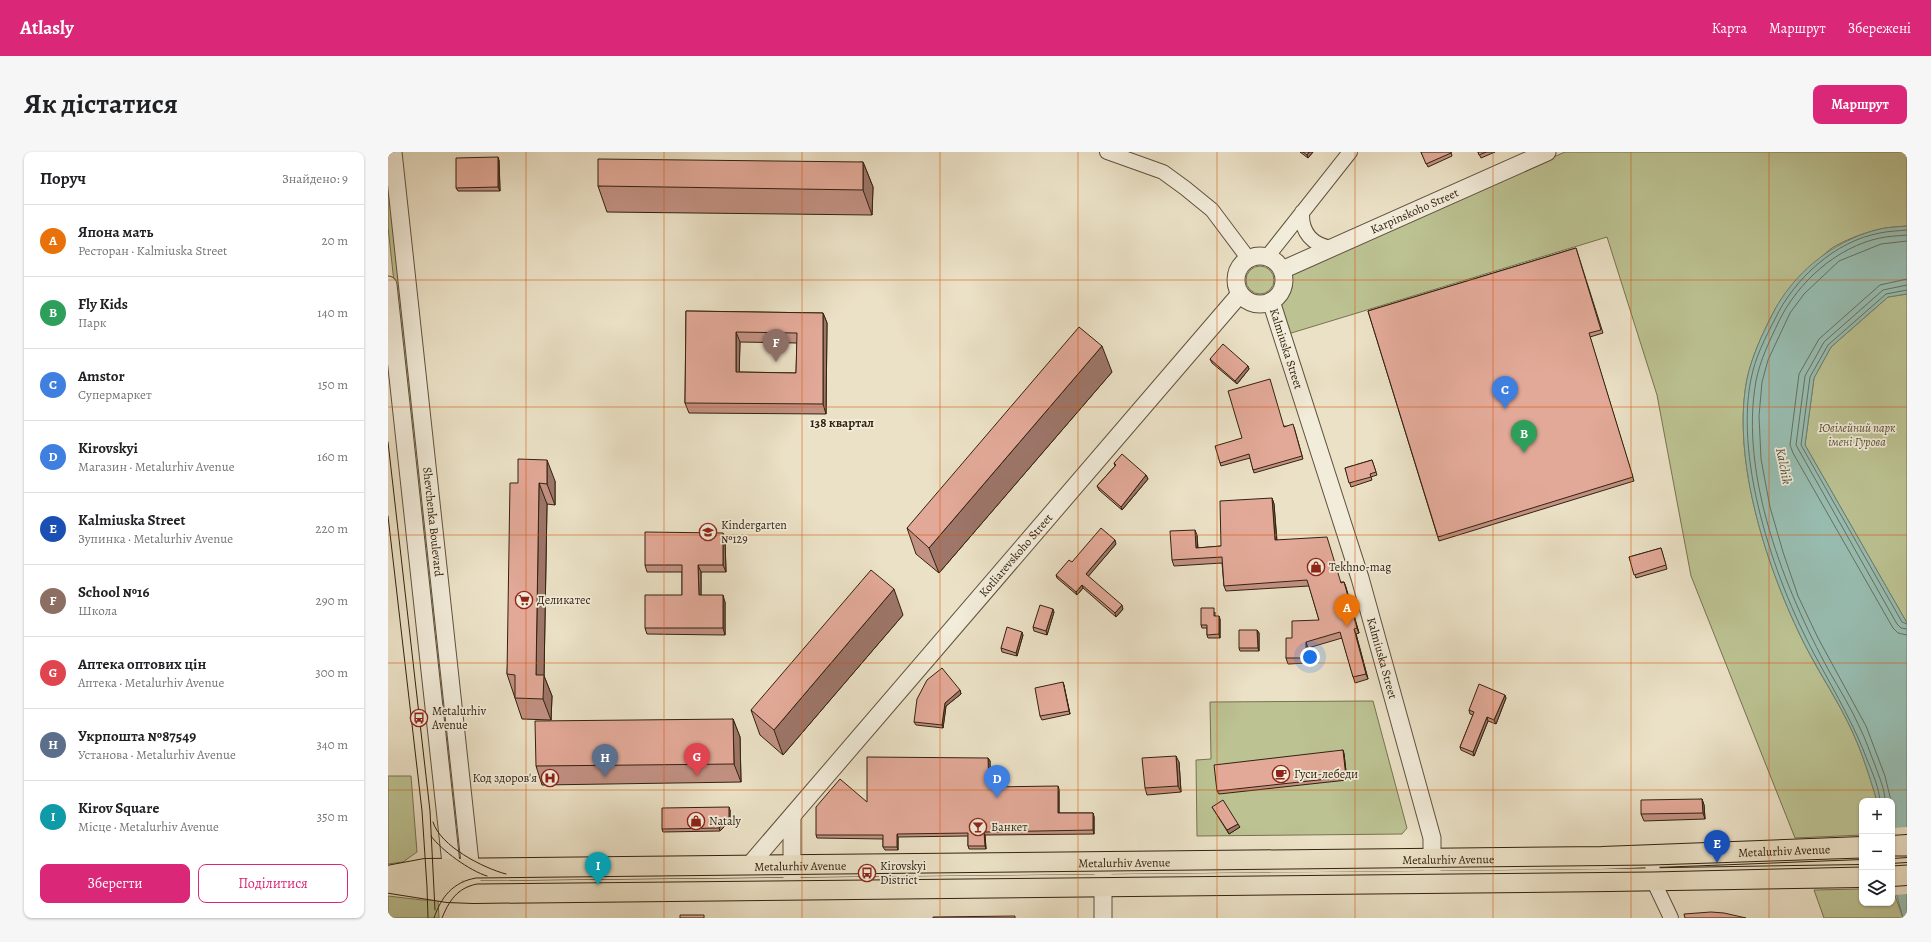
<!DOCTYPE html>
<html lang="uk">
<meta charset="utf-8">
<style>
:root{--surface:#fff;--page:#f6f6f6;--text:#202124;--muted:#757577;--line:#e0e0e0;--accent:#db2777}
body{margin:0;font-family:Alegreya,serif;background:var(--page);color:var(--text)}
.controls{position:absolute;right:12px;bottom:12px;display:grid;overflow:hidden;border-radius:8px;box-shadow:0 1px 3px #0004}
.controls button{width:36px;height:36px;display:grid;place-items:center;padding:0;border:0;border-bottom:1px solid var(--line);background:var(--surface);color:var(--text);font:20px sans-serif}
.you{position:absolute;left:922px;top:505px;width:14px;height:14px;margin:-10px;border:3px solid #fff;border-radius:50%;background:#1a73e8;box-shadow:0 0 0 6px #1a73e833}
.badge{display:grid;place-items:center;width:26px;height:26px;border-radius:50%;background:var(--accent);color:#fff;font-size:13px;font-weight:700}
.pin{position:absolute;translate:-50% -33px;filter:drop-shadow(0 1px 2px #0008)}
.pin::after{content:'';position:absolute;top:21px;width:14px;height:12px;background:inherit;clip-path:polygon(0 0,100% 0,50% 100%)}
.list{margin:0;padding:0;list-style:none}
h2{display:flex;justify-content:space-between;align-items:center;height:52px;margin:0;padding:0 16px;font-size:17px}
h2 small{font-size:13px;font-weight:400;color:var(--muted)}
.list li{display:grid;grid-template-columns:26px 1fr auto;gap:12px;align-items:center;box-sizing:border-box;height:72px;padding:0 16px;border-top:1px solid var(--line)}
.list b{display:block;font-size:15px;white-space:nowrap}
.list p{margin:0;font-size:13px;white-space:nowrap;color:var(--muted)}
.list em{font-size:13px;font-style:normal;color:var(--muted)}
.actions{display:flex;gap:8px;padding:12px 16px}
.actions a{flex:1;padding:9px 0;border:1px solid var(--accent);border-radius:8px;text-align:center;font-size:14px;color:var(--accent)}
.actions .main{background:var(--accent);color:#fff}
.icon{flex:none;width:22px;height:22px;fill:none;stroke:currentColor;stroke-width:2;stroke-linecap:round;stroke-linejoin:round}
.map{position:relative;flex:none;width:1519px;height:766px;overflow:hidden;border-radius:8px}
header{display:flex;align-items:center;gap:24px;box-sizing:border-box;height:56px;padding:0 20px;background:var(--accent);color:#fff}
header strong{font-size:19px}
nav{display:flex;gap:22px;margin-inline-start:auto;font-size:14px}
.intro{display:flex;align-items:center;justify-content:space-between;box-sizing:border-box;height:96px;padding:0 24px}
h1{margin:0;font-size:28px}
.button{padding:10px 18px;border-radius:8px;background:var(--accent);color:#fff;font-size:14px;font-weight:700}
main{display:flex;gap:24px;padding:0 24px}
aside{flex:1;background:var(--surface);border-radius:8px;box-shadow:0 1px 3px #0004}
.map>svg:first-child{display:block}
</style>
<header>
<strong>Atlasly</strong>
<nav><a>Карта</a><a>Маршрут</a><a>Збережені</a></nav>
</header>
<div class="intro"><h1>Як дістатися</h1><a class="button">Маршрут</a></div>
<main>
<aside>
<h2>Поруч<small>Знайдено: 9</small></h2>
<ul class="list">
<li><span class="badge" style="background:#e8710a">A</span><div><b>Япона мать</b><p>Ресторан · Kalmiuska Street</p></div><em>20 m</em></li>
<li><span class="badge" style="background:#2e9e5b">B</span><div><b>Fly Kids</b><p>Парк</p></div><em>140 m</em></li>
<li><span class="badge" style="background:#3f7fe0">C</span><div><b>Amstor</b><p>Супермаркет</p></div><em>150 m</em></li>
<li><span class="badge" style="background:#3f7fe0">D</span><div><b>Kirovskyi</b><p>Магазин · Metalurhiv Avenue</p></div><em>160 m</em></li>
<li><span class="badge" style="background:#1a4fb4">E</span><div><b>Kalmiuska Street</b><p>Зупинка · Metalurhiv Avenue</p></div><em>220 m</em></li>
<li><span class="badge" style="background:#8d6e63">F</span><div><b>School №16</b><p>Школа</p></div><em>290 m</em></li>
<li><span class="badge" style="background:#e0444e">G</span><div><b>Аптека оптових цін</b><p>Аптека · Metalurhiv Avenue</p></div><em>300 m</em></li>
<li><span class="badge" style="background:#5c6f8a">H</span><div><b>Укрпошта №87549</b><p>Установа · Metalurhiv Avenue</p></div><em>340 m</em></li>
<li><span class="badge" style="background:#0f9aa8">I</span><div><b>Kirov Square</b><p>Місце · Metalurhiv Avenue</p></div><em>350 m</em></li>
</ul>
<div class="actions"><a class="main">Зберегти</a><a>Поділитися</a></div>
</aside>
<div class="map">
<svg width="1519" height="766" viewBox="0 0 1519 766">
<rect width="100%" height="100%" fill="#ebe1c6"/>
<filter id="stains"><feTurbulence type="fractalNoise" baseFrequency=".005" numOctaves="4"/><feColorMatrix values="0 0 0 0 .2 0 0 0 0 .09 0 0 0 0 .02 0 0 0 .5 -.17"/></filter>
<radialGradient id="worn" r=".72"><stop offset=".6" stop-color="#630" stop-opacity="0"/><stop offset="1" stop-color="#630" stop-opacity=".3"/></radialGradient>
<path fill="#bcc292" stroke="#787251" d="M1177 0H1519V74C1509 75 1498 75 1488 78 1473 82 1457 88 1444 96 1438 100 1433 106 1428 110 1411 126 1395 141 1384 163 1374 183 1364 204 1359 227 1343 308 1380 420 1417 493 1432 523 1451 550 1465 581 1475 603 1482 626 1489 649H1474V683L1407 686 1303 424 1269 243 1219 85 900 182 891 154C901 145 905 134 903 120Z
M0 14 72 672 65 673 0 75Z
M858 128a14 14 0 1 1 28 0a14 14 0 1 1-28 0Z
M1519 142V471L1417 293 1426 226 1443 195 1500 145Z
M985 549 1019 676 1014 682 809 684 808 608 823 607 822 550Z
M0 624H23L29 700 15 710 0 712Z
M1504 735 1515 766H1436L1426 738 1474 737V751H1504Z
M0 744 34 748H50L51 766H0Z"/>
<path fill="#98beb2" stroke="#708071" d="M1519 74V142L1500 145 1443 195 1426 226 1417 293 1519 471V766H1515L1504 726V649H1489C1482 626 1475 603 1465 581 1451 550 1432 522 1417 493 1380 420 1343 308 1359 227 1364 204 1374 183 1384 163 1405 121 1444 90 1488 78 1498 75 1509 75 1519 74Z"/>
<path fill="#ebe1c6" d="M1519 675V742L1506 743 1504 738V676Z"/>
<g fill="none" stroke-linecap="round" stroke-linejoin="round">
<path stroke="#667061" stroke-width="1" d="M1519 127 1492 133 1431 187 1411 222 1402 293 1405 301 1505 476 1510 481 1519 483
M1519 133 1495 138 1436 190 1417 224 1408 293 1509 472 1513 476 1519 477
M1519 138 1498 142 1440 193 1422 225 1413 293 1514 470 1519 472
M1492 649C1491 636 1485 622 1480 610 1467 575 1448 542 1430 509 1389 435 1346 312 1363 227 1367 206 1377 186 1387 167 1406 127 1447 89 1492 81 1501 79 1510 79 1519 78
M1497 649C1497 637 1491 625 1487 613 1482 601 1478 588 1472 576 1463 556 1452 538 1441 519 1397 438 1351 323 1368 229 1372 208 1382 188 1391 169 1410 130 1449 95 1492 86 1501 84 1510 84 1519 83
M1503 649 1497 624 1478 574 1430 486 1410 444 1395 400 1382 355 1373 307 1371 264 1374 230 1380 208 1402 161 1416 142 1451 109 1493 92 1519 89"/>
<defs>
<path id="minor" d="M719 0 775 20 797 36 824 58 860 106
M914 60C913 80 924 93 944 96
M879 105 962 0
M1264 705 1265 728 1283 766"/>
<g id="tertiary">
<path id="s1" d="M5 0 84 729"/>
<circle cx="872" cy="128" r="24"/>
<path id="s2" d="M894 118 1159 0"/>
<path d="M0 133 65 730"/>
<path id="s3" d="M883 149 972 426 1044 686V720"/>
<path d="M404 665V727"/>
<path id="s4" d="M360 715 852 142"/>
<path d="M715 722V766"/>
</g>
<g id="primary">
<path d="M1504 695 1519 694"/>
<path d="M1504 723 1519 722"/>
<path id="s5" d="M0 725 37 718 1214 706 1474 696"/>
<path d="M2 730 59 739 86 740 1222 728 1474 724"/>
</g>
</defs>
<use href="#minor" stroke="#61523e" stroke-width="16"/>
<use href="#tertiary" stroke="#61523e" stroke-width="19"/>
<use href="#primary" stroke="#332210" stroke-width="24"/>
<use href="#minor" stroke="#f2ecda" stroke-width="14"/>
<use href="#tertiary" stroke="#f2ecda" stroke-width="17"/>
<use href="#primary" stroke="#ebe1c6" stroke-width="22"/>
<path stroke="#332210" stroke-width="1" d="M0 290 42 659 47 758
M0 364 34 659 39 735 40 766
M45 670C52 694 95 716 118 722
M43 684C53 698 82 719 99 724
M1504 704H1519
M1504 714 1519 713
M46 766C53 745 65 730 88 726L1264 713 1474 706
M54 766C61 749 69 736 89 732L1264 720 1474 715"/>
</g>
<path fill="#c29183" stroke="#332210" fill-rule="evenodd" d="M912 0H925L920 6Z
M1033 0H1063L1064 4 1040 15Z
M1090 0H1107L1093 6Z
M111 8 112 39H70L68 36Z
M475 10 485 35 484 63 219 60 210 34Z
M1188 96 1215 181 1202 185 1246 329 1051 389 980 159Z
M298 159 435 161 439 171 438 262 301 261 297 251ZM352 190 409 191 408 221 351 220Z
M822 207 860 214 861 217 849 232 824 211Z
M724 220 551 421 528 402 519 376Z
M896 274 906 275 915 307 866 321 862 306 833 314 832 311Z
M984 308 989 323 983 325 984 328 963 335 957 316Z
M726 311 758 323 760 327 734 358 711 338 709 334 727 314Z
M167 329V353L159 352 156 524 164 544 163 568 134 567 119 522 130 331Z
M884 346 886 352 889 388 953 430H956L971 481 968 482 980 527 967 531 954 486 920 496V511L900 512 898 506 904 486 931 468 921 434 838 439 836 434 834 411 786 414 784 408 809 383 810 396 833 394Z
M337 387 338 420H313V443L337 450V483L259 482 257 476 294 443V420H259L257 413Z
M728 392 700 424 735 457 728 465 695 436 689 443 669 426 668 423 684 410Z
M1273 396 1279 417 1248 426 1241 405Z
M666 460 659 483 646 479 645 475Z
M827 460V464L832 467V486H820L819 483V476H814L813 473Z
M515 463 395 603 372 583 363 558Z
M869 478 871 481V499H852L851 496Z
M635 483 629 504 614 500 613 496Z
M675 530 682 562 654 568 652 564Z
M572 538 573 542 558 554 555 576 528 573 526 570Z
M1118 546 1108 572 1100 569 1086 604 1073 598 1072 595 1085 563 1082 562 1081 558Z
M345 567 352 585 353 630 154 633 148 614Z
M955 598 956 602 959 628 831 642 829 639Z
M600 606 602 609V635L671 637V661H705L706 665V682L597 683 598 697H581L580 694V684L510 685V698H497L495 695V687L429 686 428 683 479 650Z
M791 610 793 640 759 643 757 636Z
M1314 647 1316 653 1317 667 1256 669 1253 662Z
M824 655 852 675 841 682 826 658Z
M342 658V669L332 679 275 680 274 677Z"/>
<path fill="#9e766a" stroke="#332210" d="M921 0H925L920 6 919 3Z
M110 5 111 8 112 39 110 35Z
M475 10 485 35 484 63 475 38Z
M435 161 439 171 438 262 435 252Z
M348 180 352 190 351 230 348 220Z
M714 194 724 220 551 421 541 396Z
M860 214 861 217 849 232 847 229Z
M159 308 167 329V353L159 332Z
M758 323 760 327 734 358 733 355Z
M151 331 159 352 156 524 164 544 163 568 155 547 148 523Z
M884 346 886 352 889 394 887 388Z
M807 378 809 383 810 401 808 396Z
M335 381 337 387 338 420 335 413Z
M727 388 728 392 699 426 698 422Z
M310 413 313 420V450L311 443Z
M956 430 958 435 971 481 969 476Z
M694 433 695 436 689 443 688 440Z
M506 437 515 463 395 603 386 578Z
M335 443 337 450V483L335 476Z
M734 453 735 457 728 465 727 461Z
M665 457 666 460 659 483 658 479Z
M831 464 832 467V486L831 482Z
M966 477 968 482 980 527 978 522Z
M869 478 871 481V499L870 496Z
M634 480 635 483 629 504 628 501Z
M918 490 920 496V511L918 506Z
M675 530 676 533 682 562 681 559Z
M572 538 573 542 558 554 555 576 554 573 557 551Z
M1117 543 1118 546 1108 572 1106 568Z
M1099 565 1100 569 1086 604 1085 600Z
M345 567 352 585 353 630 346 612Z
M955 598 956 602 959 628 958 625Z
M788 604 791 610 793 640 790 634Z
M600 606 602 609V638L601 635Z
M670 634 671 637V665L670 661Z
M1314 647 1316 653 1317 667 1315 661Z
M341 655 342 658V669L332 679 331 676Z
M705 661 706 665V682L705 678Z
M850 672 852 675 841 682 839 678Z
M596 680 597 683 598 697 597 694Z
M509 682 510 685V698L509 695Z"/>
<path fill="#e2a998" stroke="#332210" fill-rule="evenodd" d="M915 0H921L919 3Z
M1033 0H1063V1L1038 12Z
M1090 0H1098L1091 3Z
M110 5V35L68 36V6Z
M210 7 475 10V38L210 34Z
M1188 96 1213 178 1201 181 1245 325 1050 385 980 159Z
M298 159 435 161V252L297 251ZM348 180 409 181 408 221 348 220Z
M691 175 714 194 541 396 519 376Z
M835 192 860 214 847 229 822 207Z
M882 227 896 275 905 272 914 304 865 318 861 302 832 311 827 294 854 286 840 239Z
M734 302 758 323 733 355 709 334 728 313 726 311Z
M130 307 159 308V332L151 331 148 523H156L155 547 127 546V523L119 522 122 331H130Z
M984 308 988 320 982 322 983 325 961 331 957 316Z
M884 346 887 388 939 385 953 431 956 430 969 476 966 477 978 522 965 525 952 480 918 490V506H898V486H904V469L931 468 919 428 836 434 834 405 784 408 782 379 807 378 808 396 833 394 832 349Z
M713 376 727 388 698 422 734 453 727 461 694 433 688 440 668 423 681 408 684 410Z
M257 380 335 381V413H310L311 443H335V476H257V443H294V413H257Z
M1273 396 1278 413 1246 423 1241 405Z
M483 418 506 437 386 578 363 558Z
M652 453 665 457 658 479 645 475Z
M813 456H826V464H831V482L819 483V473H813Z
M619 475 634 480 628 501 613 496Z
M851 478H869L870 496H851Z
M554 516 572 538 557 551 554 573 526 570 529 547 539 528Z
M675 530 681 559 652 564 647 536Z
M1091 532 1117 543 1106 568 1099 565 1085 600 1072 595 1086 560 1081 558Z
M345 567 346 612 148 614 147 569Z
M955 598 958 625 829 639 826 613Z
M788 604 790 634 757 636 754 606Z
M479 605 600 606 601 635 670 634V661H705V678L596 680 597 694H580V681L509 682V695H495V683H428V655L452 627 479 650Z
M1314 647 1315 661 1253 662V648Z
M835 648 850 672 839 678 824 655Z
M341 655V666L331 676 274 677V656Z
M1323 760 1336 761 1358 766H1297L1296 762Z
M292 763H316V766H292Z
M627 764V766H545V765Z"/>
<path fill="none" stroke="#d6540c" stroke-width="1" stroke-opacity="0.55" d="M138 0V766M276 0V766M414 0V766M552 0V766M690 0V766M829 0V766M967 0V766M1105 0V766M1243 0V766M1381 0V766M0 128H1519M0 255H1519M0 383H1519M0 511H1519M0 638H1519"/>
<defs>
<symbol id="school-ring" viewBox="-11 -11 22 22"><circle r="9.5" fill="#f2ecda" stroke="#8f2418" stroke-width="1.5"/><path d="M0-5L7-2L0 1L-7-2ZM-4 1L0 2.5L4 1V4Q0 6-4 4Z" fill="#8f2418"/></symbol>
<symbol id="shop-ring" viewBox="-11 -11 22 22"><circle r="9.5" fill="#f2ecda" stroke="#8f2418" stroke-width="1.5"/><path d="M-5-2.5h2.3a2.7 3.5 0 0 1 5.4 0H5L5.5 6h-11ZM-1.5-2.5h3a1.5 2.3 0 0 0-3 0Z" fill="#8f2418"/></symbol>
<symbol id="supermarket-ring" viewBox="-11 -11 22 22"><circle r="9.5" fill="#f2ecda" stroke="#8f2418" stroke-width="1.5"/><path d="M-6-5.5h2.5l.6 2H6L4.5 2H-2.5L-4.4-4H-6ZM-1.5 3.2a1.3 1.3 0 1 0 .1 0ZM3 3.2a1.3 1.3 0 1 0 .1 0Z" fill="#8f2418"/></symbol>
<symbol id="bus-ring" viewBox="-11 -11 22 22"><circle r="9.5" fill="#f2ecda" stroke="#8f2418" stroke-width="1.5"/><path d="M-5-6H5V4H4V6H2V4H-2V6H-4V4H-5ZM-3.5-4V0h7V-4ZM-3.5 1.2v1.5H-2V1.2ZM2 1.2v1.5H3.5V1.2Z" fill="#8f2418"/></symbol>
<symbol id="cafe-ring" viewBox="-11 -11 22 22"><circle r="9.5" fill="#f2ecda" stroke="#8f2418" stroke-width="1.5"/><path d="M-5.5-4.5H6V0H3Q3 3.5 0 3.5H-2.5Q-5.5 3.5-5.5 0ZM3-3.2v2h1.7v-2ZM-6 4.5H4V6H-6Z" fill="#8f2418"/></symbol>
<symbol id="hospital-ring" viewBox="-11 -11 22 22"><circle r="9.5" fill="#f2ecda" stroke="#8f2418" stroke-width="1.5"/><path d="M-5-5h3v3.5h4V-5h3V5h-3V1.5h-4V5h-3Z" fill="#8f2418"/></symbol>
<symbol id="bar-ring" viewBox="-11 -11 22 22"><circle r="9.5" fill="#f2ecda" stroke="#8f2418" stroke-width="1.5"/><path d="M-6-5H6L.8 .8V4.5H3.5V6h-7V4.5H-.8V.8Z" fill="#8f2418"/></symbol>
</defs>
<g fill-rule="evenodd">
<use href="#school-ring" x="310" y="370" width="20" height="20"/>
<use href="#shop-ring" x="918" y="405" width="20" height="20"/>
<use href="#supermarket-ring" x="126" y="438" width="20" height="20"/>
<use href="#bus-ring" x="21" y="556" width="20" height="20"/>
<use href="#cafe-ring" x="883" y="612" width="20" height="20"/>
<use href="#hospital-ring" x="152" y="616" width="20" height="20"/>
<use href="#shop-ring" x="298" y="659" width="20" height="20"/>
<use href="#bar-ring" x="580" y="665" width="20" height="20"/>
<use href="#bus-ring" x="469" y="711" width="20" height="20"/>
</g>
<g text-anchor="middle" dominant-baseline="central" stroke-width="3.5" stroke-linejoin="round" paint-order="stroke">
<g font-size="12" fill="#332210" stroke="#f2ecda">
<text stroke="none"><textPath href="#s2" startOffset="145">Karpinskoho Street</textPath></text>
<text stroke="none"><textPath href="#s3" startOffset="50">Kalmiuska Street</textPath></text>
<text stroke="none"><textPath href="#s1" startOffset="372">Shevchenka Boulevard</textPath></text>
<text stroke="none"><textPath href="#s4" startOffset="411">Kotliarevskoho Street</textPath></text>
<text stroke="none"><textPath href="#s3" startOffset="374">Kalmiuska Street</textPath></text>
<text stroke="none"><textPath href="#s5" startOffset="1397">Metalurhiv Avenue</textPath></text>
<text stroke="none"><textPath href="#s5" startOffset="1061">Metalurhiv Avenue</textPath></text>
<text stroke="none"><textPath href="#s5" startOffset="737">Metalurhiv Avenue</textPath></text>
<text stroke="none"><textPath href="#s5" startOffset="413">Metalurhiv Avenue</textPath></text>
</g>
<g font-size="12" font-style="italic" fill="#5c5237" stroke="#f2ecda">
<text x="1469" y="276">Ювілейний парк<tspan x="1469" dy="14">імені Гурова</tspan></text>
</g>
<g font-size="12" fill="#332210" stroke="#f2ecda" text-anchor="start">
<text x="333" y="373">Kindergarten<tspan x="333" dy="14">№129</tspan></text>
<text x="941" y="415">Tekhno-mag</text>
<text x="149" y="448">Деликатес</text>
<text x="44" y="559">Metalurhiv<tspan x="44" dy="14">Avenue</tspan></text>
<text x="906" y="622">Гуси-лебеди</text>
<text x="149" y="626" text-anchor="end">Код здоров'я</text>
<text x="321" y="669">Nataly</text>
<text x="603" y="675">Банкет</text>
<text x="492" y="714">Kirovskyi<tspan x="492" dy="14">District</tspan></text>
</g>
<g font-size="13" font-weight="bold" fill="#332210" stroke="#f2ecda">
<text x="454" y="270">138 квартал</text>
</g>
<g font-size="13" font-style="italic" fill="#515141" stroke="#f2ecda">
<text transform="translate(1396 314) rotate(79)">Kalchik</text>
</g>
</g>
<rect width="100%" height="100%" filter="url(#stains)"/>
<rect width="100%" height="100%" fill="url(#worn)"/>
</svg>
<div class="controls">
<button>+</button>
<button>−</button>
<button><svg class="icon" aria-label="layers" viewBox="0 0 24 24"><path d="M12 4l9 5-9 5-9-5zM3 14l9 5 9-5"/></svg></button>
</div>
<div class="you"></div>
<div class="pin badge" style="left:959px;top:475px;background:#e8710a">A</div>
<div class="pin badge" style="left:1136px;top:301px;background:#2e9e5b">B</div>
<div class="pin badge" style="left:1117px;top:257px;background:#3f7fe0">C</div>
<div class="pin badge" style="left:609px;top:646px;background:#3f7fe0">D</div>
<div class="pin badge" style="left:1329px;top:711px;background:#1a4fb4">E</div>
<div class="pin badge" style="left:388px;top:210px;background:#8d6e63">F</div>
<div class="pin badge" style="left:309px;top:624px;background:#e0444e">G</div>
<div class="pin badge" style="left:217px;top:625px;background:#5c6f8a">H</div>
<div class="pin badge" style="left:210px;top:733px;background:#0f9aa8">I</div>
</div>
</main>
